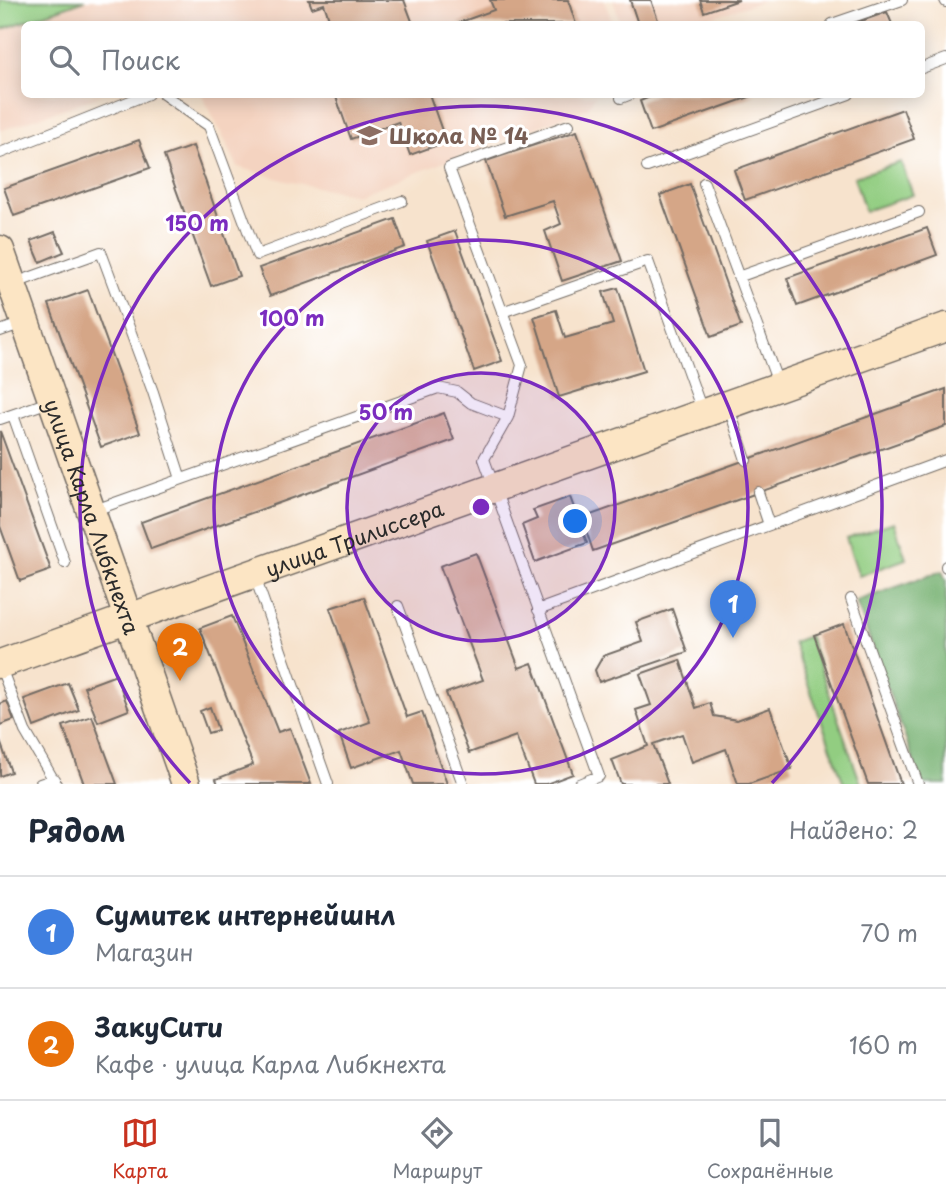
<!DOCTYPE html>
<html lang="ru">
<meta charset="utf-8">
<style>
:root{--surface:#fff;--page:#f2f2f3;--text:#1f2937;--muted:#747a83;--line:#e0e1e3;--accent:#c8321e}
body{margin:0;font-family:"Playpen Sans",sans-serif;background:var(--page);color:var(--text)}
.you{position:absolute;left:576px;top:522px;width:24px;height:24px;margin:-18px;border:5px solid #fff;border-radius:50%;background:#1a73e8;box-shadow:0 0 0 10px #1a73e833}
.badge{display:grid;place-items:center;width:46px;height:46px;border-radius:50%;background:var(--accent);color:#fff;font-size:23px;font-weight:700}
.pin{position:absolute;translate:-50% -58px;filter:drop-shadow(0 2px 4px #0008)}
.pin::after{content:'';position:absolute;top:37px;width:24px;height:21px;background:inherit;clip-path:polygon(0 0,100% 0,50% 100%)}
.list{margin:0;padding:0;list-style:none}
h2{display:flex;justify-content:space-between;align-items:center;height:91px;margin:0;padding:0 28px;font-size:30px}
h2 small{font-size:23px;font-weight:400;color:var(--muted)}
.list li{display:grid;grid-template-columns:46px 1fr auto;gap:21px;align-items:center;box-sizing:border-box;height:112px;padding:0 28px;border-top:2px solid var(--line)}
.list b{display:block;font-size:26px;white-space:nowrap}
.list p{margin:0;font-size:23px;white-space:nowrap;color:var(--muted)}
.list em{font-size:23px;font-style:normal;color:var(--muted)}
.icon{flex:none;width:38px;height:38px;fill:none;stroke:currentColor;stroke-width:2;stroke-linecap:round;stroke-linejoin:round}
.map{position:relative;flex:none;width:946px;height:784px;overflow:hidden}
.search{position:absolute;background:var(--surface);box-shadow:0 4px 18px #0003;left:21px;right:21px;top:21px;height:77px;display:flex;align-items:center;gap:18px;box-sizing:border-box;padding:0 24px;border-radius:10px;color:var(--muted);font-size:26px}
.sheet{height:315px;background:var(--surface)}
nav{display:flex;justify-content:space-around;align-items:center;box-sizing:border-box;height:98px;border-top:2px solid var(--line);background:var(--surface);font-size:19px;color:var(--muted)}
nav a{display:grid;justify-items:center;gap:4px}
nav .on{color:var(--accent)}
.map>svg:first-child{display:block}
</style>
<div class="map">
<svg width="946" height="784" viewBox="0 0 946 784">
<rect width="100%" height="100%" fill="#fff"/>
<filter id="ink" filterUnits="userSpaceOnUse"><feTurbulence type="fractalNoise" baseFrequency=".0143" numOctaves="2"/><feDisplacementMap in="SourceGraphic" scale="14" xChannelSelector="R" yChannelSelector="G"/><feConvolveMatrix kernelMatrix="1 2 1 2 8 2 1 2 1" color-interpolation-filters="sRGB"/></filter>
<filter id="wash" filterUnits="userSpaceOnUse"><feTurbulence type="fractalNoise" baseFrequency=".00686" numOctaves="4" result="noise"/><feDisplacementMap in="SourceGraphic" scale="28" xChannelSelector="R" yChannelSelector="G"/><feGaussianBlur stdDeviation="1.57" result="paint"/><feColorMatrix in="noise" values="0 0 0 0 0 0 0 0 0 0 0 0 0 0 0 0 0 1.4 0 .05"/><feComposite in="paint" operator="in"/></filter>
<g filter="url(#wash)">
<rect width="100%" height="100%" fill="#f7e3cd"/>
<path fill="#f4d3c0" d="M0 0H604L613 24H24V94L102 95 0 131Z
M613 0H765L691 24H621Z
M202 95H595L588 108 357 195 287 181 238 167Z"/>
<path fill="#92cd81" stroke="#5e7c56" stroke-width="2" d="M0 0H85L0 30Z
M901 162 913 195 865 211 854 177Z
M894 522 906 559 859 576 846 538Z
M809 636 861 784H844L793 642Z"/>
<path fill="#75b06f" stroke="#506e4d" stroke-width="2" d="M942 571 946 581V784H922L856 601Z"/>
<g id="blocks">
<path fill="#d5a687" d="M309 0H404L413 24H331L324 4 312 8Z
M490 0H568L576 24H455L494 10Z
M630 0H651L659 23 638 24Z
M700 0H739L704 12Z
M887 12 892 24H853Z
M335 94H429L446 142 410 155 398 122 351 139Z
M657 94H755V95L651 132 640 101Z
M903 109 914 139 745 200 734 170Z
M577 131 622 261 562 281 545 231 561 224 553 201 505 216 486 161Z
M139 140 150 168 14 216 4 188Z
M193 146 239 276 211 286 164 156Z
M690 184 741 326 711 337 660 195Z
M395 219 405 247 270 296 259 268Z
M927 228 937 255 797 306 787 278Z
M455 231 502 361 474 371 427 241Z
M55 232 64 252 40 262 31 241Z
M618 288 644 371 559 397 534 317 556 310 565 338 613 324 603 292Z
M88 290 140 433 101 447 49 304Z
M946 389V426L593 551 582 518Z
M444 413 454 440 151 549 141 522Z
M0 431 51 570 20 581 0 526Z
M570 497 587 543 535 562 522 525 537 519 533 510Z
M476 553 519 668 532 663 573 774 546 784H534L516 736 469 753 446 693 483 680 440 566Z
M364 597 407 717 422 712 447 784H413L401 750 351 768 339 733 370 722 330 608Z
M672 609 687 652 599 682 595 670 603 656 643 642 636 622Z
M232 616 278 732 290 728 311 784H218L216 779 253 765 200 628Z
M844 624 901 784H868L814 635Z
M680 660 696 708 710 703 714 716 737 720 770 708 792 769 749 784H738L726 749 692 762 682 734 653 744 668 784H621L612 760 648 746 636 710 651 705 640 674Z
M116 675 129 710 98 722 84 687Z
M68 683 79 710 34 727 24 699Z
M7 701 14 720 0 725V704Z
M210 707 218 730 208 733 200 711Z
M92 716 117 784H84L63 726Z
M0 741 11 772 0 776Z"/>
</g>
</g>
<g filter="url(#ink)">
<use href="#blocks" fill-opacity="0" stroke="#726b64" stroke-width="2"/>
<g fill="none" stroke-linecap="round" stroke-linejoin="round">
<defs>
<path id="lane" d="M945 0 946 2
M832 24 902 0
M922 68 946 59
M163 94 209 126 257 255 402 201
M621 98 631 94
M569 125 449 168 522 365 508 417 484 459 599 776 579 784
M0 153 148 94
M647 167 849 94
M704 183 778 383
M738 277 919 212
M15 283 101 252 153 392 181 479
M502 312 648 261 703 413
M0 331 23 323
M729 408 746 460
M13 415 65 563
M0 419 49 402
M758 492 769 525
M95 510 438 388 457 392 471 403 508 417
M946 566V567
M255 577 328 784
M851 599 918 784
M398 606 463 784
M538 610 946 460
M0 665 25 731 56 784
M40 784 55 779"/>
<g id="secondary">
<path id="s1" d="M0 250 186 784"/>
<path id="s2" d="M0 664 946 327"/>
</g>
</defs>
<use href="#lane" stroke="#726b64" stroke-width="12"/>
<use href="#secondary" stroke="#726b64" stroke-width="31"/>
<use href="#lane" stroke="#fff" stroke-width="10"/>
<use href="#secondary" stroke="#fce5c4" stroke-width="28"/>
</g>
</g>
<circle cx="481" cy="507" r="134" fill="#7b2cbf" fill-opacity=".12"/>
<g fill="none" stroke="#7b2cbf" stroke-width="3.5">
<circle cx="481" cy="507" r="134"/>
<circle cx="481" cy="507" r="267"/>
<path d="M190 783A401 401 0 1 1 772 783"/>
</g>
<defs>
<symbol id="school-bare" viewBox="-9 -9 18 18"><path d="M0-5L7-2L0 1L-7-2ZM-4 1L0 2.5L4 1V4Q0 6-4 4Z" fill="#8d6e63" stroke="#fff" stroke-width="2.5" paint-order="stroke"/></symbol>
</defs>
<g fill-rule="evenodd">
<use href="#school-bare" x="352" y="118" width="35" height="35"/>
</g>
<g text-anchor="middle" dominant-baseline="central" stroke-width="6" stroke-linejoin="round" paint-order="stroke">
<g font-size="21" font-weight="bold" fill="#785e54" stroke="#fff" text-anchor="start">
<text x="389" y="135">Школа № 14</text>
</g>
<g font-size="21" fill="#2b2b2b" stroke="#fff">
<text stroke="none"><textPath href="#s1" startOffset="282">улица Карла Либкнехта</textPath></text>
<text stroke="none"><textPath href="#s2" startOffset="376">улица Трилиссера</textPath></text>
</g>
</g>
<circle cx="481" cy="507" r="10" fill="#7b2cbf" stroke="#fff" stroke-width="3.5"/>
<g font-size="21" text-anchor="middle" font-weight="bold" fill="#7b2cbf" stroke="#fff" stroke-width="6" stroke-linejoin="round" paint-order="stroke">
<text x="197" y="231">150 m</text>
<text x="292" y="326">100 m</text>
<text x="386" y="420">50 m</text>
</g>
</svg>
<div class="you"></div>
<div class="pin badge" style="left:733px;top:638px;background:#3f7fe0">1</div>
<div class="pin badge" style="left:180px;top:681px;background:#e8710a">2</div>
<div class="search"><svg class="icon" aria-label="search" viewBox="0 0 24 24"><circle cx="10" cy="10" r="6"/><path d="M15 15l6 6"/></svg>Поиск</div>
</div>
<section class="sheet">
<h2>Рядом<small>Найдено: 2</small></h2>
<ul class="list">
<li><span class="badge" style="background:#3f7fe0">1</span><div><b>Сумитек интернейшнл</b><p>Магазин</p></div><em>70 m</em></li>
<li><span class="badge" style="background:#e8710a">2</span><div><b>ЗакуСити</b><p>Кафе · улица Карла Либкнехта</p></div><em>160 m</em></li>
</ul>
</section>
<nav>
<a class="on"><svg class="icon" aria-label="map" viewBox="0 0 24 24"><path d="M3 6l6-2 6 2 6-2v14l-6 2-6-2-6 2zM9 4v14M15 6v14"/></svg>Карта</a>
<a><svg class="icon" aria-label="directions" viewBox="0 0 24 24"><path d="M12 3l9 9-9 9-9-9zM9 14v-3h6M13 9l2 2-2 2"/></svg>Маршрут</a>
<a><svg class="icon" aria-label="saved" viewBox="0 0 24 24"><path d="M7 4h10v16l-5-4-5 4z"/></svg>Сохранённые</a>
</nav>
